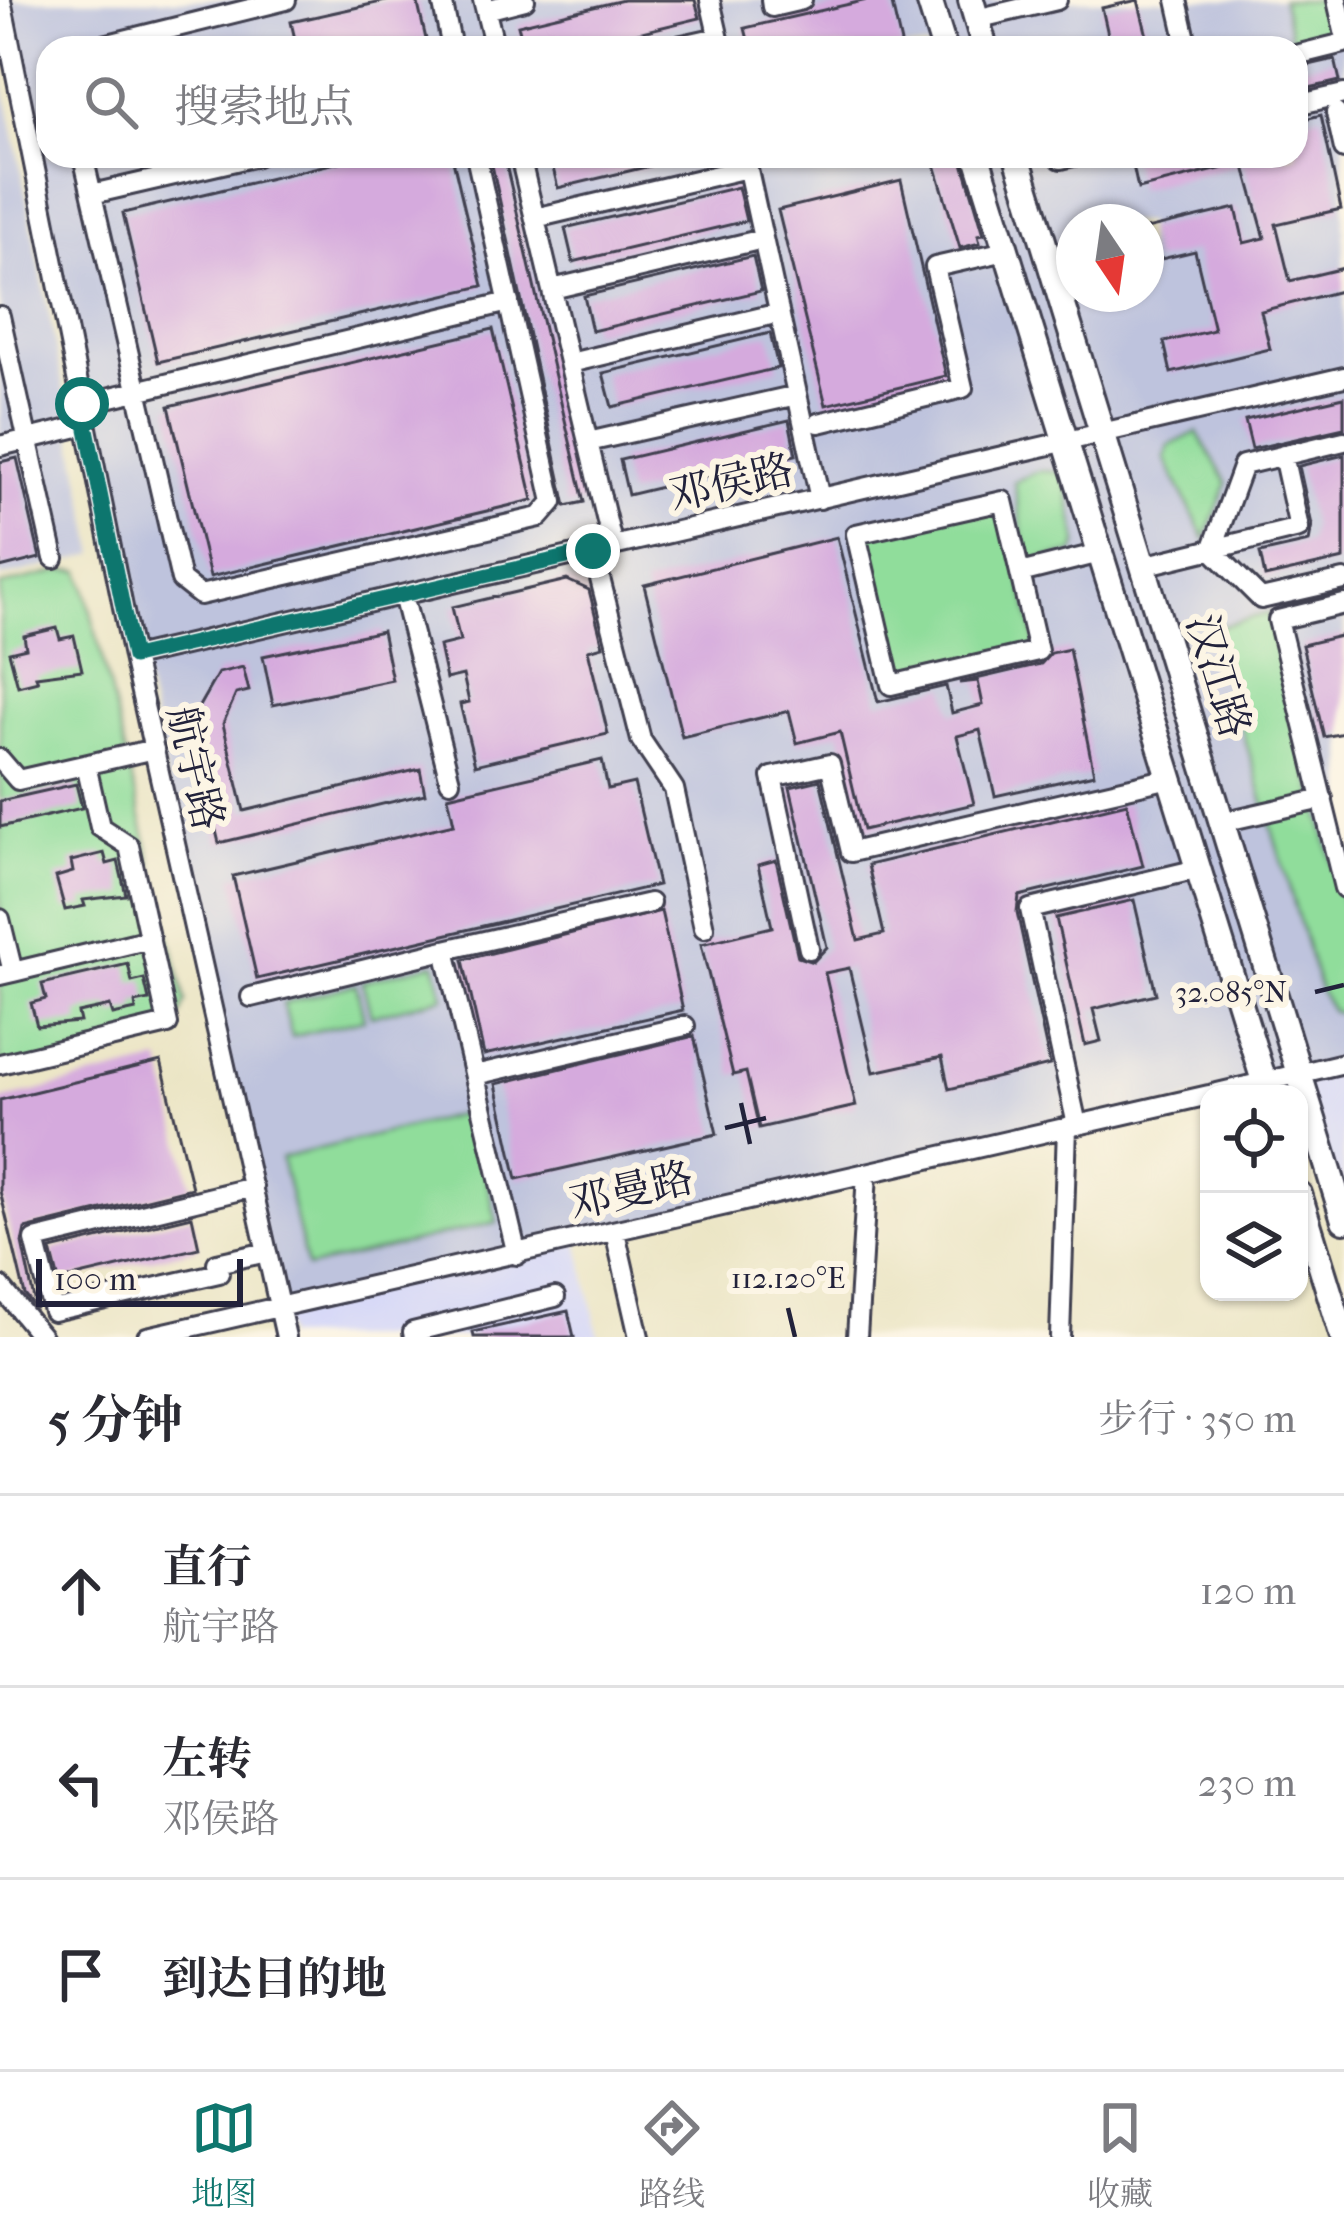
<!DOCTYPE html>
<html lang="zh">
<meta charset="utf-8">
<style>
:root{--surface:#fff;--page:#f7f7f7;--text:#2b2b33;--muted:#7c7c81;--line:#e1e1e2;--accent:#0f766e}
body{margin:0;font-family:"IM FELL French Canon","Noto Serif SC",serif;background:var(--page);color:var(--text)}
.controls{position:absolute;right:36px;bottom:36px;display:grid;overflow:hidden;border-radius:24px;box-shadow:0 3px 9px #0004}
.controls button{width:108px;height:108px;display:grid;place-items:center;padding:0;border:0;border-bottom:3px solid var(--line);background:var(--surface);color:var(--text);font:60px sans-serif}
.compass{position:absolute;left:1056px;top:204px;width:108px;height:108px;border-radius:50%;background:var(--surface);box-shadow:0 3px 9px #0004;rotate:167deg}
.scale{position:absolute;left:36px;bottom:30px;width:207px;box-sizing:border-box;padding-left:12px;border:6px solid #22223b;border-top:0;font-size:33px;line-height:42px;white-space:nowrap;color:#22223b;-webkit-text-stroke:9px #fcf5e5;paint-order:stroke}
.stop{position:absolute;width:36px;height:36px;margin:-27px;border:9px solid #0f766e;border-radius:50%;background:#fff}
.stop.end{background:#0f766e;border-color:#fff;box-shadow:0 3px 12px #0008}
.list{margin:0;padding:0;list-style:none}
h2{display:flex;justify-content:space-between;align-items:center;height:156px;margin:0;padding:0 48px;font-size:51px}
h2 small{font-size:39px;font-weight:400;color:var(--muted)}
.list li{display:grid;grid-template-columns:78px 1fr auto;gap:36px;align-items:center;box-sizing:border-box;height:192px;padding:0 48px;border-top:3px solid var(--line)}
.list b{display:block;font-size:45px;white-space:nowrap}
.list p{margin:0;font-size:39px;white-space:nowrap;color:var(--muted)}
.list em{font-size:39px;font-style:normal;color:var(--muted)}
.icon{flex:none;width:66px;height:66px;fill:none;stroke:currentColor;stroke-width:2;stroke-linecap:round;stroke-linejoin:round}
.map{position:relative;flex:none;width:1344px;height:1337px;overflow:hidden}
.search{position:absolute;background:var(--surface);box-shadow:0 3px 9px #0004;left:36px;right:36px;top:36px;height:132px;display:flex;align-items:center;gap:30px;box-sizing:border-box;padding:0 42px;border-radius:36px;color:var(--muted);font-size:45px}
.sheet{height:732px;background:var(--surface)}
nav{display:flex;justify-content:space-around;align-items:center;box-sizing:border-box;height:168px;border-top:3px solid var(--line);background:var(--surface);font-size:33px;color:var(--muted)}
nav a{display:grid;justify-items:center;gap:6px}
nav .on{color:var(--accent)}
.map>svg:first-child{display:block}
</style>
<div class="map">
<svg width="1344" height="1337" viewBox="0 0 1344 1337">
<rect width="100%" height="100%" fill="#fcf5e5"/>
<filter id="ink" filterUnits="userSpaceOnUse"><feTurbulence type="fractalNoise" baseFrequency=".00833" numOctaves="2"/><feDisplacementMap in="SourceGraphic" scale="24" xChannelSelector="R" yChannelSelector="G"/><feConvolveMatrix kernelMatrix="1 2 1 2 8 2 1 2 1" color-interpolation-filters="sRGB"/></filter>
<filter id="wash" filterUnits="userSpaceOnUse"><feTurbulence type="fractalNoise" baseFrequency=".004" numOctaves="4" result="noise"/><feDisplacementMap in="SourceGraphic" scale="48" xChannelSelector="R" yChannelSelector="G"/><feGaussianBlur stdDeviation="2.7" result="paint"/><feColorMatrix in="noise" values="0 0 0 0 0 0 0 0 0 0 0 0 0 0 0 0 0 1.4 0 .05"/><feComposite in="paint" operator="in"/></filter>
<g filter="url(#wash)">
<rect width="100%" height="100%" fill="#ebe5c5"/>
<path fill="#d6d8f8" d="M1344 1064V1219L1299 1074Z
M578 1240 599 1337H286L280 1309Z"/>
<path fill="#bec3dd" fill-rule="evenodd" d="M1 0H1344V1064L280 1309ZM48 48H1296V156H48ZM1074 222H1146V294H1074Z
M0 63 96 554 0 578Z"/>
<path fill="#90dd9b" stroke="#59806b" stroke-width="3" d="M1282 0H1328L1336 31 1292 42Z
M1197 432 1227 483 1205 539 1165 459 1169 446Z
M1041 470 1064 473 1078 542 1074 553 1034 560 1026 553 1014 482Z
M1003 501 1038 651 891 685 856 534Z
M64 570 81 571 186 1002 173 1035 0 1075V586Z
M1268 613 1344 908V1015L1332 1011 1320 991 1215 638 1218 627Z
M435 963 444 997 371 1016 362 981Z
M356 984 364 1019 292 1037 283 1003Z
M470 1112 497 1222 307 1268 281 1158Z"/>
<g id="blocks">
<path fill="#d5aadd" d="M390 0H417L428 48H297L291 22Z
M623 0H695L700 18 576 48H524L518 25Z
M867 0H891L902 48H750L745 28Z
M1138 0 1150 48H1111L1102 8Z
M1335 59 1340 81 1296 91V68Z
M1321 115 1341 209 1276 224 1290 281 1344 268V290L1261 311 1270 349 1171 373 1164 342 1214 330 1195 251 1153 261 1146 229 1236 208 1244 243 1265 238 1244 163 1138 189 1131 156H1296V121Z
M365 156H452L483 286 158 362 123 213Z
M490 156H504L584 502 566 506Z
M550 156H675V160L558 188Z
M940 156H961L984 234 978 235 980 243 960 248 933 158Z
M901 180 946 376 826 405 778 210Z
M738 187 746 221 573 262 565 228Z
M753 256 761 291 592 331 584 296Z
M493 329 533 500 210 577 169 406Z
M770 333 778 368 612 407 603 373Z
M1344 397V428L1252 449 1245 420Z
M789 420 796 455 628 495 620 460Z
M1344 455V559L1265 577 1260 553 1309 542 1312 525 1299 466Z
M17 458 40 558 0 568V462Z
M837 537 878 702 946 686 952 713 983 705 978 681 959 683 1041 664 1051 653 1069 649 1094 774 995 796 980 730 957 736 974 804 863 830 840 732 797 743 789 711 682 737 644 585Z
M567 580 589 590 603 646 588 650 608 734 475 765 460 704 469 702 463 675 446 679 439 646 460 641 452 607Z
M57 628 60 639 74 636 82 670 36 676 38 681 18 686 9 652 26 648 24 636Z
M382 631 392 680 273 705 263 656Z
M1344 635V733L1324 737 1302 645Z
M243 667 249 691 236 694 223 724 244 811 420 769 425 794 219 843 190 722 218 673Z
M602 760 608 789 634 783 658 885 257 979 233 876 454 824 448 796Z
M820 780 858 940 884 934 868 865 1127 803 1143 866 1019 896 1017 912 1050 1065 949 1089 942 1057 874 1072 849 968 825 973 856 1106 759 1128 746 1072 733 1075 701 944 772 927 758 865 776 860 798 957 813 962 827 947 790 787Z
M76 784 82 808 0 827V801Z
M104 853 107 864 118 861 126 895 83 900 85 906 65 910 56 877 73 872 71 861Z
M1134 900 1156 994 1093 1009 1101 1041 1085 1045 1056 918Z
M661 911 683 1010 484 1055 463 960Z
M128 964 132 982 144 979 149 1000 135 1003 136 1010 113 1015 110 1006 78 1013 80 1022 37 1026 31 1003 46 999 42 984Z
M694 1036 717 1134 517 1179 496 1084Z
M161 1061 192 1188 25 1229 22 1243 36 1309 25 1295 0 1191V1100Z
M192 1216 199 1248 59 1281 51 1250Z
M568 1311 574 1337H474L473 1332Z"/>
</g>
</g>
<g filter="url(#ink)">
<use href="#blocks" fill-opacity="0" stroke="#403f50" stroke-width="3"/>
<g fill="none" stroke-linecap="round" stroke-linejoin="round">
<defs>
<path id="minor" d="M1 0 133 657 286 1337
M442 0 452 48
M483 0 495 48
M710 0 721 48
M771 0 772 7 802 0
M1177 0 1188 48
M1337 0 1344 31
M486 10 525 0
M976 19 1057 0
M92 48 286 0
M669 48 718 37
M1296 55 1344 43
M1296 105 1344 94
M1336 113 1344 149
M83 156 181 580 200 595 540 517 553 502 476 156
M520 156 613 547
M745 156 820 499
M1061 159 1073 156
M92 194 257 156
M535 218 747 168
M552 289 763 239
M0 316 54 558
M570 363 779 313
M82 404 509 302
M819 423 963 388 935 267 1006 251
M1344 441 1243 465 1212 550 1261 599 1344 580
M588 442 797 395
M0 446 86 425
M593 551 641 740 674 789 704 928
M1143 566 1299 528 1283 455
M1020 573 1038 651 891 685 856 534 1003 501 1020 573 1100 553
M403 595 450 781
M1344 604 1278 620 1344 888
M133 657 1344 377
M0 759 18 780 154 749
M1222 822 1323 799
M0 919 13 972 0 975
M809 949 772 777 830 764 851 852 1170 778
M13 972 150 939
M251 997 445 950
M0 1064 168 1024 129 846 100 827 86 765
M475 1075 685 1026
M1213 1094 1344 1063
M1077 1125 1030 909 1198 869
M253 1187 35 1240 53 1311 219 1273 217 1263 267 1252
M615 1232 639 1337
M517 1255 445 950 650 903
M0 1286 42 1337
M147 1337 1209 1095
M414 1337 413 1332 555 1297
M857 1337 867 1174
M1060 1337 1067 1127"/>
<path id="major" d="M929 0 944 48
M971 0 985 48
M977 156 1268 1094
M1017 156 1344 1220
M1299 1194 1343 1337"/>
</defs>
<use href="#minor" stroke="#403f50" stroke-width="24"/>
<use href="#major" stroke="#403f50" stroke-width="30"/>
<use href="#minor" stroke="#fff" stroke-width="18"/>
<use href="#major" stroke="#fff" stroke-width="24"/>
</g>
</g>
<g fill="none" stroke-linecap="round" stroke-linejoin="round" filter="url(#ink)">
<path stroke="#0f766e" stroke-width="15" d="M82 404 133 657 593 551"/>
</g>
<path fill="none" stroke="#22223b" stroke-width="4.5" d="M1315 992 1344 985M741 1103 750 1144M725 1128 766 1118M788 1308 795 1337"/>
<g text-anchor="middle" dominant-baseline="central" stroke-width="12" stroke-linejoin="round" paint-order="stroke">
<g font-size="42" fill="#22223b" stroke="#fcf5e5">
<text transform="translate(731 483) rotate(-13)">邓侯路</text>
<text transform="translate(1218 676) rotate(73)">汉江路</text>
<text transform="translate(195 768) rotate(77)">航宇路</text>
<text transform="translate(631 1191) rotate(-13)">邓曼路</text>
</g>
</g>
<g font-size="30" text-anchor="middle" fill="#22223b" stroke="#fcf5e5" stroke-width="12" stroke-linejoin="round" paint-order="stroke">
<text x="1231" y="1002">32.085°N</text>
<text x="788" y="1288">112.120°E</text>
</g>
</svg>
<div class="controls">
<button><svg class="icon" aria-label="locate" viewBox="0 0 24 24"><circle cx="12" cy="12" r="6"/><path d="M12 2v4M12 18v4M2 12h4M18 12h4"/></svg></button>
<button><svg class="icon" aria-label="layers" viewBox="0 0 24 24"><path d="M12 4l9 5-9 5-9-5zM3 14l9 5 9-5"/></svg></button>
</div>
<svg class="compass" viewBox="-18 -18 36 36"><path d="M0-13l5 13h-10z" fill="#e53935"/><path d="M0 13l5-13h-10z" fill="#7c7c81"/></svg>
<div class="scale">100 m</div>
<div class="stop" style="left:82px;top:404px"></div>
<div class="stop end" style="left:593px;top:551px"></div>
<div class="search"><svg class="icon" aria-label="search" viewBox="0 0 24 24"><circle cx="10" cy="10" r="6"/><path d="M15 15l6 6"/></svg>搜索地点</div>
</div>
<section class="sheet">
<h2>5 分钟<small>步行 · 350 m</small></h2>
<ul class="list">
<li><svg class="icon" aria-label="ahead" viewBox="0 0 24 24"><path d="M12 20V5M6 11l6-6 6 6"/></svg><div><b>直行</b><p>航宇路</p></div><em>120 m</em></li>
<li><svg class="icon" aria-label="left" viewBox="0 0 24 24"><path d="M17 20v-9H6M10 6l-5 5 5 5"/></svg><div><b>左转</b><p>邓侯路</p></div><em>230 m</em></li>
<li><svg class="icon" aria-label="arrive" viewBox="0 0 24 24"><path d="M6 21V4h12l-3 4 3 4H6"/></svg><div><b>到达目的地</b></div></li>
</ul>
</section>
<nav>
<a class="on"><svg class="icon" aria-label="map" viewBox="0 0 24 24"><path d="M3 6l6-2 6 2 6-2v14l-6 2-6-2-6 2zM9 4v14M15 6v14"/></svg>地图</a>
<a><svg class="icon" aria-label="directions" viewBox="0 0 24 24"><path d="M12 3l9 9-9 9-9-9zM9 14v-3h6M13 9l2 2-2 2"/></svg>路线</a>
<a><svg class="icon" aria-label="saved" viewBox="0 0 24 24"><path d="M7 4h10v16l-5-4-5 4z"/></svg>收藏</a>
</nav>
